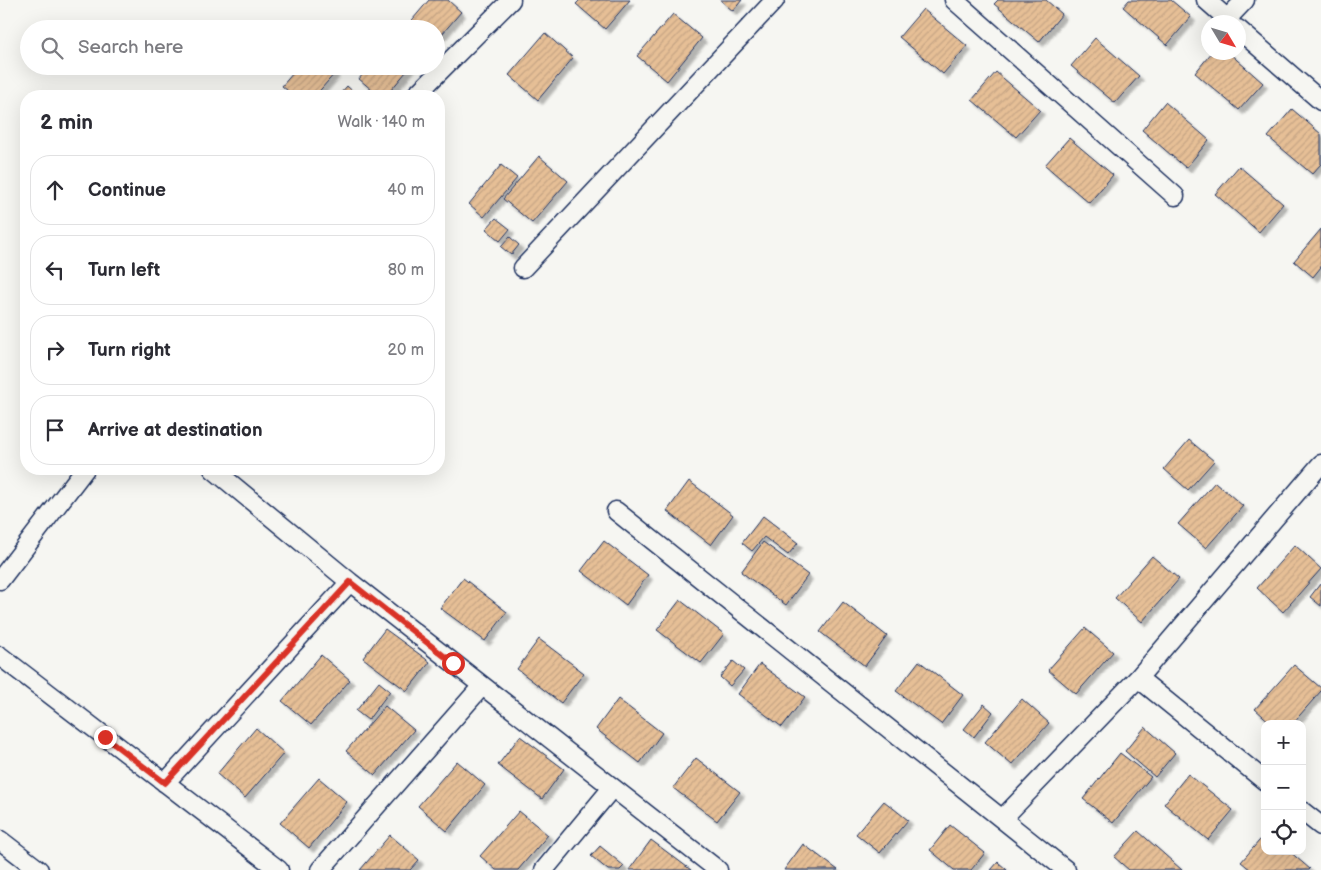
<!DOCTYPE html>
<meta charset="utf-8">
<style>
:root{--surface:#fff;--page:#f7f7f7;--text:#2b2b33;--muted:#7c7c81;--line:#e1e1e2}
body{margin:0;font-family:"Balsamiq Sans",sans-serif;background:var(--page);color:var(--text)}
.controls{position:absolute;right:15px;bottom:15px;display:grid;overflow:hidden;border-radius:10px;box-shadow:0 5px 20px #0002}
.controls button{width:45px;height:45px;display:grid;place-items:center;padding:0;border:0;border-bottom:1px solid var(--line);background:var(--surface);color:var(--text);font:25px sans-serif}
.compass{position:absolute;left:1201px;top:15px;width:45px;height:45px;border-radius:50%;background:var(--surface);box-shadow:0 5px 20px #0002;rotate:128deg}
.stop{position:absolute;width:15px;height:15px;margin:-11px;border:4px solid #d93025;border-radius:50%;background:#fff}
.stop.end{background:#d93025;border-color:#fff;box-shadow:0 1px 5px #0008}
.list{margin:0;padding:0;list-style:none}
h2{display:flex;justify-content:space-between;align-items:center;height:65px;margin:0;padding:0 20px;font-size:21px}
h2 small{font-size:16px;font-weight:400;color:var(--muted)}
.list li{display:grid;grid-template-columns:32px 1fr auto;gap:15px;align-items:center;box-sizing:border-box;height:70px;margin:0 10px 10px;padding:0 10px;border:1px solid var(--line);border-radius:20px}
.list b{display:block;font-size:19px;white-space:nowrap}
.list em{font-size:16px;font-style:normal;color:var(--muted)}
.icon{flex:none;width:28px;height:28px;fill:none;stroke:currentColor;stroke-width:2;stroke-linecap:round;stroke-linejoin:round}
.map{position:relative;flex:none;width:1321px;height:870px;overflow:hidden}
.search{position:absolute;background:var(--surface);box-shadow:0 5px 20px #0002;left:20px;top:20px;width:425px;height:55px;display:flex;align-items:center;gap:12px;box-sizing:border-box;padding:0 18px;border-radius:28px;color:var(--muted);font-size:19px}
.panel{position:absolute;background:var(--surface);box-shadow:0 5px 20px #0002;left:20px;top:90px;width:425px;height:385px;border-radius:20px}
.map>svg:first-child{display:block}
</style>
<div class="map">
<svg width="1321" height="870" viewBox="0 0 1321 870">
<defs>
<pattern id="building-hatch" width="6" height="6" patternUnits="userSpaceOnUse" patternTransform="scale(1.25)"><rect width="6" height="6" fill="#e6bf96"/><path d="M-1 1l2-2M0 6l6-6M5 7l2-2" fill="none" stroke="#c5a484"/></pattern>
<filter id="shadow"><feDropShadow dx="4.5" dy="4.5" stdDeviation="1" flood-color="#0004"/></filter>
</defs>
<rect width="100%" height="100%" fill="#f6f6f2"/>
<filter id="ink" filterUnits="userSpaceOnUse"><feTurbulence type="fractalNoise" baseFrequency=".02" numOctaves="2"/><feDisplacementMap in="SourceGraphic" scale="10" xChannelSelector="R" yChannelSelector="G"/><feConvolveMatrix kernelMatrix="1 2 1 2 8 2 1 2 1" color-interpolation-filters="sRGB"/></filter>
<g filter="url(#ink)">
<path fill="url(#building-hatch)" stroke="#1b2f5e" filter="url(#shadow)" d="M429 0H448L461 12 436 41V29H410L407 26Z
M580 0H630L605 29 576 4Z
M720 0H742L733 11Z
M998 0H1046L1062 14 1039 42 994 4Z
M1129 0H1171L1191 17 1167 45 1123 7Z
M923 9 967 46 943 74 899 37Z
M673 14 702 38 667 81 637 56Z
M545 33 573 58 538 100 509 75Z
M1095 38 1139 76 1115 103 1071 66Z
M1212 52H1228L1263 83 1239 110 1195 73Z
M299 66H327L335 73 315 96H294L282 86Z
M369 66H411L386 96H379L359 79Z
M996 72 1040 110 1016 137 972 100Z
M347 86 358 96H338Z
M281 90 285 96H271Z
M1165 102 1209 140 1186 168 1142 130Z
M1292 109 1321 134V164L1312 174 1268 137Z
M1069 138 1113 175 1089 203 1045 165Z
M539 156 568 181 532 223 503 199Z
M501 165 517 178 484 217 469 204Z
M1239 166 1283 204 1259 232 1215 194Z
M496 218 510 229 500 241 486 229Z
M1321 229V267L1313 277 1294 261Z
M510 237 519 245 511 255 501 247Z
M1189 440 1214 461 1188 490 1164 469Z
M689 481 733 515 711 545 667 511Z
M1215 482 1243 506 1206 548 1178 524Z
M763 516 798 543 788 555 764 537 752 551 742 543Z
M604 541 648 575 626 605 581 571Z
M763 542 808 575 786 605 741 572Z
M1295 545 1321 569 1283 612 1257 588Z
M1152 556 1179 579 1142 622 1115 598Z
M463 578 507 612 485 641 440 608Z
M1320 584 1321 585V606L1310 597Z
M680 600 724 634 701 663 657 630Z
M843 602 887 636 865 666 820 632Z
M1085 628 1113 652 1076 694 1048 670Z
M385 629 430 662 407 691 363 658Z
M539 639 584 673 561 703 517 669Z
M321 655 350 680 311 725 282 701Z
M733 661 744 670 730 686 720 677Z
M919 661 963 695 941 724 896 691Z
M760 664 805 697 782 727 738 694Z
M1294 665 1321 688V691L1292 724H1272L1255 709Z
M379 682 390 691 368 720 356 711Z
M618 699 662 733 640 763 596 729Z
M1022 699 1049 723 1012 765 985 742Z
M984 704 993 712 974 737 964 729Z
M385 706 414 730 375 775 346 751Z
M1145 727 1175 753 1155 777 1125 751Z
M256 728 284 753 245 798 217 774Z
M520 736 564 769 542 799 498 765Z
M1120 753 1151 777 1113 823 1083 799Z
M696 758 740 792 717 821 673 788Z
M457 761 485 785 447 831 418 806Z
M1188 774 1233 810 1208 840 1164 804Z
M319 778 347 802 309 848 280 823Z
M884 801 908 820 880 853 856 834Z
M519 811 548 835 518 870H496L480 856Z
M950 825 985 853 971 870H954L930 850Z
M1138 831 1182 870H1129L1114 857Z
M1265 834V851H1289L1310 869 1309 870H1251L1241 862Z
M390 835 419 860 410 870H360Z
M651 840 691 870H629Z
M803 844 838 870H784Z
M600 846 624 866 620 870H608L591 856Z
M998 862 1007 870H991Z"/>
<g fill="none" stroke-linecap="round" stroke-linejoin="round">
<defs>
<path id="street" d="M954 0 1175 196
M1206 0 1231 22
M1227 19 1245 0
M1238 29 1321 101
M415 96 511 0
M523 268 775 0
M213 469 350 582 718 870
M616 511 1066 870
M0 580 85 469
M0 656 279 870
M1138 678 1265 781
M165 783 350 582
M1302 811 1321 826
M1002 819 1138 678 1321 464
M0 840 39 870
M320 870 482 686
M544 870 612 788"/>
</defs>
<use href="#street" stroke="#1b2f5e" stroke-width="21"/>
<use href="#street" stroke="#f6f6f2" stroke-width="18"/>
</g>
</g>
<g fill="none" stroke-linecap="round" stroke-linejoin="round" filter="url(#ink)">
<path stroke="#d93025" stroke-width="6" d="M105 737 165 783 350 582 453 663"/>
</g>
</svg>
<div class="controls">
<button>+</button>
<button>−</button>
<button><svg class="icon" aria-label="locate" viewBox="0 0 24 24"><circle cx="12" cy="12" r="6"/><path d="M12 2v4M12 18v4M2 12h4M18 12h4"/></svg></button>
</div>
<svg class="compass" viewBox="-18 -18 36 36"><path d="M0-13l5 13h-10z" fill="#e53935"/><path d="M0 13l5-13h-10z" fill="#7c7c81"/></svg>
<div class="stop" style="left:453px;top:663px"></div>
<div class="stop end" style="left:105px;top:737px"></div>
<div class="search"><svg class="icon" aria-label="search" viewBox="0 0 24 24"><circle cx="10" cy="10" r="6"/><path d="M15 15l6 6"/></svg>Search here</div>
<section class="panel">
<h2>2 min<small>Walk · 140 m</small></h2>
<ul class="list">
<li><svg class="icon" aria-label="ahead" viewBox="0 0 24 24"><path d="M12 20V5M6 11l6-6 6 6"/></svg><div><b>Continue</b></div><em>40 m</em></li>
<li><svg class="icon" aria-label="left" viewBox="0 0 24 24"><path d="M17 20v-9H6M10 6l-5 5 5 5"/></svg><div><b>Turn left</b></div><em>80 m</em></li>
<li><svg class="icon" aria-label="right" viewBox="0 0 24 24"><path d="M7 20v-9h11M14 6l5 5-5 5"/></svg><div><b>Turn right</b></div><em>20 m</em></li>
<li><svg class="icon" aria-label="arrive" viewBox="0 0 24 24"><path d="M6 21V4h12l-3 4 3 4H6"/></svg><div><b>Arrive at destination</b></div></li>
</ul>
</section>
</div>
